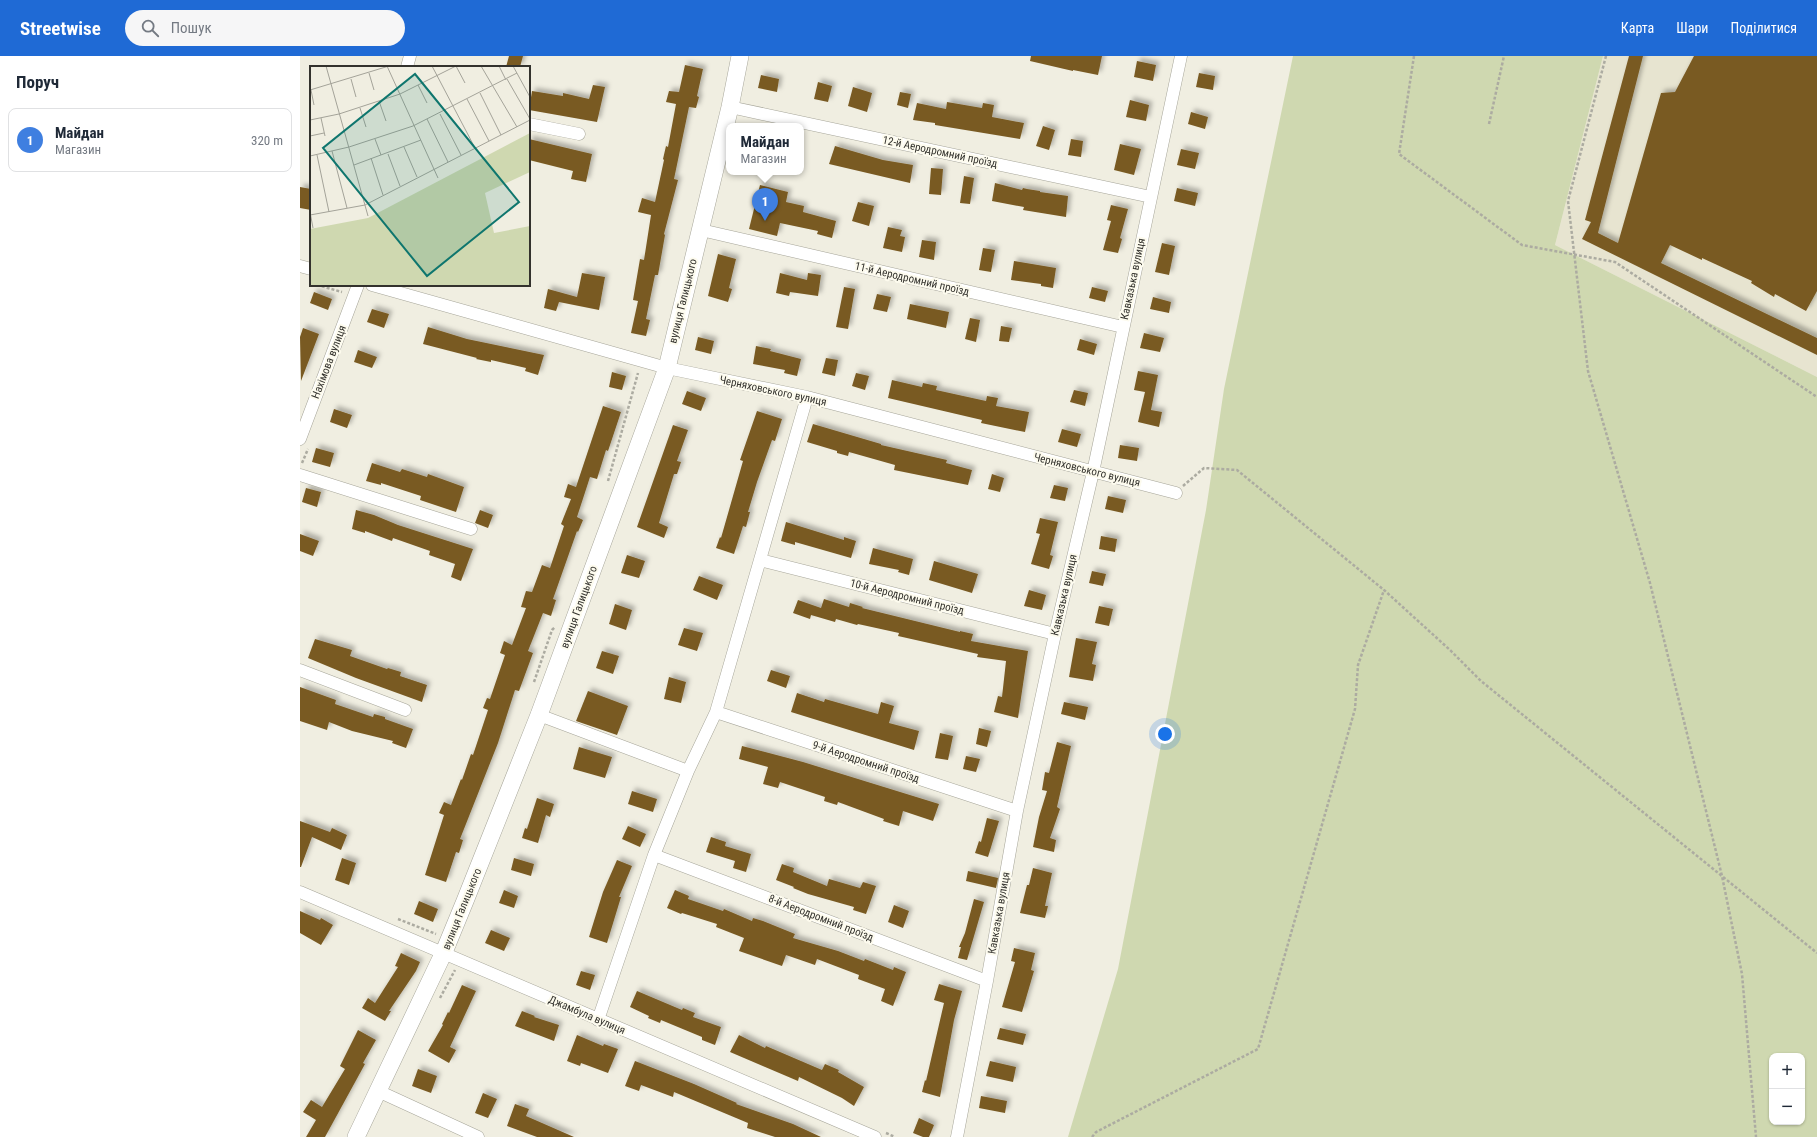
<!DOCTYPE html>
<html lang="uk">
<meta charset="utf-8">
<style>
:root{--surface:#fff;--page:#f6f6f7;--text:#1f2937;--muted:#747a83;--line:#e0e1e3;--accent:#1f6ad5}
body{margin:0;font-family:"Roboto Condensed",sans-serif;background:var(--page);color:var(--text)}
.controls{position:absolute;right:12px;bottom:12px;display:grid;overflow:hidden;border-radius:8px;box-shadow:0 1px 3px #0004}
.controls button{width:36px;height:36px;display:grid;place-items:center;padding:0;border:0;border-bottom:1px solid var(--line);background:var(--surface);color:var(--text);font:20px sans-serif}
.you{position:absolute;left:865px;top:678px;width:14px;height:14px;margin:-10px;border:3px solid #fff;border-radius:50%;background:#1a73e8;box-shadow:0 0 0 6px #1a73e833}
.badge{display:grid;place-items:center;width:26px;height:26px;border-radius:50%;background:var(--accent);color:#fff;font-size:13px;font-weight:700}
.pin{position:absolute;translate:-50% -33px;filter:drop-shadow(0 1px 2px #0008)}
.pin::after{content:'';position:absolute;top:21px;width:14px;height:12px;background:inherit;clip-path:polygon(0 0,100% 0,50% 100%)}
.popup{position:absolute;left:426px;top:67px;width:78px;height:52px;box-sizing:border-box;display:grid;place-content:center;border-radius:8px;background:var(--surface);filter:drop-shadow(0 1px 3px #0005);font-size:13px;white-space:nowrap;color:var(--muted)}
.popup b{font-size:15px;color:var(--text)}
.popup::after{content:'';position:absolute;left:50%;top:100%;margin-left:-8px;border:8px solid transparent;border-top-color:var(--surface)}
.list{margin:0;padding:0;list-style:none}
h2{display:flex;justify-content:space-between;align-items:center;height:52px;margin:0;padding:0 16px;font-size:17px}
h2 small{font-size:13px;font-weight:400;color:var(--muted)}
.list li{display:grid;grid-template-columns:26px 1fr auto;gap:12px;align-items:center;box-sizing:border-box;height:64px;margin:0 8px 8px;padding:0 8px;border:1px solid var(--line);border-radius:8px}
.list b{display:block;font-size:15px;white-space:nowrap}
.list p{margin:0;font-size:13px;white-space:nowrap;color:var(--muted)}
.list em{font-size:13px;font-style:normal;color:var(--muted)}
.icon{flex:none;width:22px;height:22px;fill:none;stroke:currentColor;stroke-width:2;stroke-linecap:round;stroke-linejoin:round}
.map{position:relative;flex:none;width:1517px;height:1081px;overflow:hidden}
header{display:flex;align-items:center;gap:24px;box-sizing:border-box;height:56px;padding:0 20px;background:var(--accent);color:#fff}
header strong{font-size:19px}
nav{display:flex;gap:22px;margin-inline-start:auto;font-size:14px}
.search{width:280px;height:36px;background:var(--page);display:flex;align-items:center;gap:10px;box-sizing:border-box;padding:0 14px;border-radius:22px;color:var(--muted);font-size:15px}
main{display:flex}
aside{flex:1;background:var(--surface)}
.map>svg:first-child{display:block}
</style>
<header>
<strong>Streetwise</strong>
<div class="search"><svg class="icon" aria-label="search" viewBox="0 0 24 24"><circle cx="10" cy="10" r="6"/><path d="M15 15l6 6"/></svg>Пошук</div>
<nav><a>Карта</a><a>Шари</a><a>Поділитися</a></nav>
</header>
<main>
<aside>
<h2>Поруч<small></small></h2>
<ul class="list">
<li><span class="badge" style="background:#3f7fe0">1</span><div><b>Майдан</b><p>Магазин</p></div><em>320 m</em></li>
</ul>
</aside>
<div class="map">
<svg width="1517" height="1081" viewBox="0 0 1517 1081">
<defs>
<filter id="shadow"><feDropShadow dx="3.5" dy="-3.5" stdDeviation="2" flood-color="#0004"/></filter>
</defs>
<rect width="100%" height="100%" fill="#f0eee1"/>
<path fill="#e7e4d0" d="M1303 0H1517V321L1255 189Z"/>
<path fill="#cfd8b0" fill-rule="evenodd" d="M993 0H1303L1255 189 1517 321V1081H768L818 913 906 454 924 333ZM1472 1000H1502V1066H1472Z"/>
<path fill="#795a22" filter="url(#shadow)" d="M209 0H223L220 11H206Z
M731 0H802L798 19 773 14V15L730 5Z
M1329 0H1343L1298 177 1318 187 1361 37 1375 36 1394 0H1517V235L1506 255 1475 238 1474 241 1451 227 1452 225 1402 202V204L1370 189 1361 207 1517 282V299L1282 183 1291 166 1285 164Z
M837 5 856 9 853 25 834 21Z
M385 9 403 13 397 40 399 41 396 52 389 51 374 123 378 124 364 178 365 179 358 219H355L346 263 350 264 346 280 331 277 338 245 333 244 340 203 344 204 351 159 338 156 342 142 355 146 364 104 363 103 366 90 368 91 376 48 366 46 369 35 379 36Z
M899 17 915 20 913 34 896 31Z
M461 19 479 23 477 36 458 32Z
M518 26 532 30 528 46 514 43Z
M293 29 305 31 297 66 229 54 232 35 263 40V37L289 43Z
M553 31 572 37 567 56 548 50Z
M600 36 611 38 608 52 597 49Z
M830 44 849 49 846 65 826 61Z
M647 46 682 52 683 47 694 49 692 61 724 67 720 83 635 69V67L613 64 617 47 646 53Z
M891 56 908 61 905 73 888 68Z
M743 70 755 74 749 94 736 90Z
M229 83 292 98 286 126 271 123 273 115 229 104Z
M771 83 783 85 781 101 768 99Z
M820 88 841 93 834 119 814 114Z
M535 90 583 104 613 109 610 127 529 108Z
M881 93 899 97 895 113 877 109Z
M631 112 643 113 641 139 629 138Z
M664 120 674 122 670 148 660 147Z
M695 127 722 134 723 132 727 133 740 135V136L768 140 766 161 723 154 724 151 692 145Z
M460 129 488 136 486 146 504 150 503 156 536 165 532 182 517 178 518 175 480 167 477 180 449 173Z
M0 131 11 133V154L0 152Z
M877 132 898 137 895 150 874 145Z
M558 146 574 150 569 170 552 165Z
M811 149 828 153 820 182 822 183 818 197 803 194 811 165 807 164Z
M588 171 602 174 600 180 605 181 602 196 583 192Z
M622 184 636 186 634 204 619 201Z
M862 187 875 190 869 219 855 216Z
M683 192 695 194 691 216 679 214Z
M418 198 436 203 429 232 432 233 428 246 408 240Z
M714 205 756 212 753 232 741 230V228L711 224Z
M282 217 305 221 299 254 259 246 256 255 244 252 248 233 277 241Z
M480 217 507 224 508 217 521 219 518 240 490 236 489 240 476 237Z
M544 231 555 233 548 273 536 271Z
M792 231 808 235 805 246 789 242Z
M14 236 32 243 28 254 10 247Z
M577 238 591 241 587 256 573 253Z
M853 241 871 246 869 257 850 253Z
M610 248 649 256 646 272 607 263Z
M72 253 89 258 84 272 67 266Z
M670 262 680 264 676 286 665 283Z
M701 270 712 272 709 286 699 285Z
M128 271 167 283 244 299 238 319 225 315 226 312 191 304V306L176 303 177 302 123 288Z
M3 272 19 278 1 325 0 281Z
M844 277 864 282 860 296 840 292Z
M398 281 414 285 411 298 395 294Z
M780 283 797 288 794 299 777 294Z
M456 290 471 293 470 295 501 303 497 320 484 317 485 314 453 308Z
M58 294 77 301 72 312 54 306Z
M526 302 538 304 535 320 522 317Z
M838 315 858 319 851 354 862 356 859 371 838 366 845 336 834 334Z
M312 316 326 320 322 334 309 331Z
M556 317 569 320 565 334 552 330Z
M592 324 622 331 623 327 637 330 636 334 686 345 687 340 698 342 696 350 729 356 725 376 681 367 682 364 588 342Z
M774 334 788 337 785 350 770 346Z
M387 335 406 342 401 355 382 348Z
M303 350 321 356 308 395 306 394 297 423 290 421 277 461 283 464 278 476 277 475 253 543 256 544 251 560 243 557 228 595 233 597 219 635 215 634 198 687 160 783 163 784 159 797 156 796 146 826 125 819 144 759 139 757 144 746 151 749 161 723 162 724 171 698 173 699 188 654 183 652 187 642 190 643 205 599 200 597 204 585 212 589 226 552 221 551 226 535 232 536 242 509 250 512 264 470 261 468 271 443 264 441 268 428 276 431Z
M34 353 52 359 47 372 30 366Z
M457 355 482 363 475 385 472 384 457 426 448 456H450L446 471 443 470 434 498 416 492 420 481 421 482 443 405 440 404Z
M513 368 581 388V389L647 404 646 407 672 414 668 429 594 414 595 409 549 396 548 400 537 397V395L507 386Z
M373 369 388 374 377 405 381 406 377 418H374L359 467 368 471 364 482 337 471Z
M762 373 781 378 777 391 758 386Z
M820 389 839 392 837 405 818 402Z
M16 392 34 397 30 411 12 406Z
M72 407 100 416 102 413 127 421 128 418 164 431 156 456 120 444 121 440 81 427V429L66 425Z
M692 418 704 422 700 436 688 433Z
M754 429 768 432 765 445 750 442Z
M6 432 21 436 17 451 2 446Z
M808 440 826 444 823 457 805 453Z
M56 454 74 459 98 469 173 493 161 525 151 521 155 508 129 499 130 495 93 482 92 485 65 475V477L52 473Z
M180 454 193 459 188 472 175 467Z
M740 462 758 466 750 499 753 500 749 513 731 508 740 478 736 477Z
M486 466 544 484V481L556 485 551 502 495 486V489L481 485Z
M0 478 19 485 13 500 0 495Z
M801 480 817 483 815 496 799 493Z
M573 492 613 503 609 519 598 516 599 514 569 508Z
M327 499 345 505 339 522 321 517Z
M634 505 678 518 672 537 629 524Z
M792 515 806 518 803 530 789 527Z
M399 520 423 529 417 544 393 534Z
M729 534 746 539 742 554 724 550Z
M524 543 549 551 550 547 563 551 562 552 660 576V575L673 578 671 585 728 595 718 662 694 656 698 640 702 641 706 605 677 601 678 598 598 580 599 577 558 568 557 569 536 563 535 566 511 559 510 563 493 557 498 544 521 552Z
M315 548 332 554 326 574 309 568Z
M799 550 813 553 809 570 795 567Z
M384 572 403 577 397 595 378 589Z
M776 582 797 586 792 608 796 609 793 625 769 621Z
M15 583 52 594 50 600 87 613 88 612 101 616 100 620 127 629 122 646 56 622 8 602Z
M302 595 319 600 313 618 296 612Z
M471 614 490 620 486 632 467 625Z
M369 621 386 626 381 647 364 643Z
M0 631 36 644 35 648 73 661 74 658 85 661V663L113 673 106 692 92 687 93 685 52 675 29 666 27 674 0 665Z
M288 635 328 650 317 679 276 665Z
M497 637 524 646 525 643 578 658 581 646 594 650 589 667 619 675 614 694 491 656Z
M764 646 788 651 785 664 761 658Z
M679 672 691 675 687 691 676 688Z
M640 677 653 680 648 704 635 702Z
M757 686 771 690 757 751 760 753 750 782 756 784 754 796 733 791 739 761 747 735 742 734 745 716 749 717Z
M442 690 503 706 639 748 633 765 603 755 599 770 583 765 584 763 538 746 537 749 524 745 525 741 480 726 478 732 463 728 468 711 439 703Z
M279 691 312 701 305 722 273 713Z
M666 700 680 703 676 716 663 713Z
M332 735 357 743 353 756 328 748Z
M237 742 254 748 250 761 246 759 238 787 222 782 225 772 227 773Z
M687 762 699 765 688 801 675 797 679 785 681 786Z
M0 765 30 776 32 772 47 779 41 794 12 781 1 811H0Z
M328 770 346 778 340 791 322 783Z
M411 781 426 786 425 790 451 798 446 816 433 812 435 805 406 796Z
M42 802 56 807 49 829 35 824Z
M214 802 234 808 231 820 211 814Z
M317 804 332 810 319 841H321L307 887 289 881 303 836Z
M482 808 494 812 493 816 527 830 529 823 560 832 563 826 576 830 566 858 553 854 554 851 508 838 493 832 494 831 476 824Z
M733 812 752 817 745 850H748L745 862 720 857 727 829H729Z
M668 815 698 822 696 832 666 825Z
M204 834 218 840 214 852 199 847Z
M375 834 389 840 388 843 423 855 424 853 452 865 453 862 463 865 495 878 493 882 538 895 564 905 565 903 593 914 594 911 606 916 593 950 581 945 585 933 558 923 559 919 517 903 515 909 486 899 482 910 439 895 444 882 416 871 417 868 382 857 381 858 367 852Z
M674 843 684 846 667 904 658 902 661 891H659L665 877Z
M119 845 138 853 133 866 114 858Z
M594 849 609 855 603 872 588 866Z
M0 855 20 864 21 862 33 869 21 889 0 877Z
M191 874 210 882 204 895 185 887Z
M714 892 735 897 731 914 734 915 722 956 702 951 715 906 711 905Z
M101 897 120 906 116 915 89 955H91L85 965 62 952 68 942 75 947 98 911 95 910Z
M281 915 295 919 290 934 276 929Z
M639 928 662 935 654 964 640 1041 622 1036 625 1024 626 1025 644 947 634 944Z
M162 929 176 935 150 991 156 994 149 1007 128 995 143 969 142 968 148 956 149 957Z
M337 935 382 954 383 952 395 957 393 961 421 971 415 989 402 984V981L361 964 360 967 348 962 349 960 330 951Z
M222 955 235 960 234 961 259 969 254 985 215 970Z
M700 972 726 978 723 989 697 983Z
M58 974 76 984 63 1007 65 1008 25 1081H6L16 1064 3 1056 11 1044 22 1051 45 1013 40 1010Z
M277 979 303 990 304 988 318 993 308 1017 281 1007 280 1010 267 1005Z
M439 979 465 992 466 990 522 1014 525 1008 539 1014 538 1016 564 1031 554 1050 542 1042 499 1021 498 1025 430 996Z
M335 1005 394 1028 437 1047 436 1048 493 1068 521 1081H475L447 1072 448 1067 374 1036 373 1041 341 1029 339 1035 325 1030Z
M690 1005 716 1011 713 1026 686 1020Z
M118 1013 137 1020 131 1037 112 1030Z
M183 1037 197 1043 188 1062 175 1057Z
M681 1040 707 1045 705 1057 679 1052Z
M215 1048 229 1053 226 1060 274 1081H237L207 1070Z
M619 1062 634 1069 629 1081H623L613 1077Z"/>
<g fill="none" stroke-linecap="round" stroke-linejoin="round">
<defs>
<path id="street" d="M107 11 110 0
M430 51 851 141
M229 68 279 78
M401 174 823 271
M0 210 11 213
M72 229 367 312 507 341 876 437
M0 383 58 229
M0 419 171 473
M460 504 755 578
M0 614 105 654
M416 656 717 755
M239 659 388 715
M354 799 687 925
M0 836 575 1081
M298 964 354 799 388 715 416 656 507 341
M78 1035 178 1081
M657 1081 687 925 717 755 755 578 793 416 881 0"/>
<path id="secondary" d="M56 1081 144 896 165 845 239 659 367 312 430 51 440 0"/>
</defs>
<use href="#street" stroke="#a6a599" stroke-width="13"/>
<use href="#secondary" stroke="#a6a599" stroke-width="18"/>
<path stroke="#acaba1" stroke-width="2.5" stroke-dasharray="3 2" stroke-linecap="butt" d="M1114 0 1099 98 1222 189 1315 206 1517 341
M1306 0 1268 145 1288 315 1350 527 1422 820 1442 918 1456 1081
M1189 68 1204 0
M17 229 42 236
M2 407 8 393
M308 425 338 317
M883 430 904 412 937 414 1084 534 1150 594 1181 625 1517 897
M234 626 252 574 255 571
M98 863 136 878
M140 942 155 914
M586 1077 595 1081
M792 1081 796 1076 958 993 1055 653 1058 609 1084 534"/>
<use href="#street" stroke="#fff" stroke-width="12"/>
<use href="#secondary" stroke="#fff" stroke-width="17"/>
</g>
<g text-anchor="middle" dominant-baseline="central" stroke-width="4" stroke-linejoin="round" paint-order="stroke">
<g font-size="11" fill="#33322d" stroke="#fdfbee">
<text transform="translate(640 96) rotate(12)">12-й Аеродромний проїзд</text>
<text transform="translate(612 223) rotate(13)">11-й Аеродромний проїзд</text>
<text transform="translate(833 223) rotate(-78)">Кавказька вулиця</text>
<text transform="translate(383 245) rotate(-76)">вулиця Галицького</text>
<text transform="translate(29 306) rotate(-69)">Нахімова вулиця</text>
<text transform="translate(473 335) rotate(12)">Черняховського вулиця</text>
<text transform="translate(787 414) rotate(14)">Черняховського вулиця</text>
<text transform="translate(764 539) rotate(-77)">Кавказька вулиця</text>
<text transform="translate(607 541) rotate(14)">10-й Аеродромний проїзд</text>
<text transform="translate(279 551) rotate(-70)">вулиця Галицького</text>
<text transform="translate(566 706) rotate(18)">9-й Аеродромний проїзд</text>
<text transform="translate(162 853) rotate(-68)">вулиця Галицького</text>
<text transform="translate(699 857) rotate(-80)">Кавказька вулиця</text>
<text transform="translate(521 862) rotate(21)">8-й Аеродромний проїзд</text>
<text transform="translate(287 959) rotate(23)">Джамбула вулиця</text>
</g>
</g>
<g transform="translate(10 10)">
<rect width="220" height="220" fill="#f0eee1"/>
<path d="M220 67V106L175 127 184 167 220 160V220H0V163L58 152Z" fill="#cfd8b0"/>
<path fill="none" stroke="#a4a399" stroke-width="1" d="M16 0 58 150M77 0 128 112M122 0 165 82M171 0 207 61M189 0 196 14M203 0 220 31M59 7 64 24M41 13 46 31M197 13 220 53M108 19 117 37M0 24 79 0M1 24 4 39M170 27 191 69M157 33 179 75M69 35 76 55M50 42 56 61M130 48 151 89M11 52 15 70M117 53 138 96M0 54 29 48 90 28 146 0 155 17M0 70 14 67M65 73 71 89M94 81 107 111M22 85 37 142M78 88 90 120M7 89 19 146M0 90 39 81 103 60 207 7M61 92 73 129M44 99 111 74M0 146 3 162M0 149 55 139 220 54"/>
<path fill="#0f766e" fill-opacity="0.15" stroke="#0f766e" stroke-width="2" d="M105 8 209 136 117 210 13 82Z"/>
<rect width="220" height="220" fill="none" stroke="#33322d" stroke-width="2"/>
</g>
</svg>
<div class="controls">
<button>+</button>
<button>−</button>
</div>
<div class="you"></div>
<div class="pin badge" style="left:465px;top:165px;background:#3f7fe0">1</div>
<div class="popup"><b>Майдан</b>Магазин</div>
</div>
</main>
